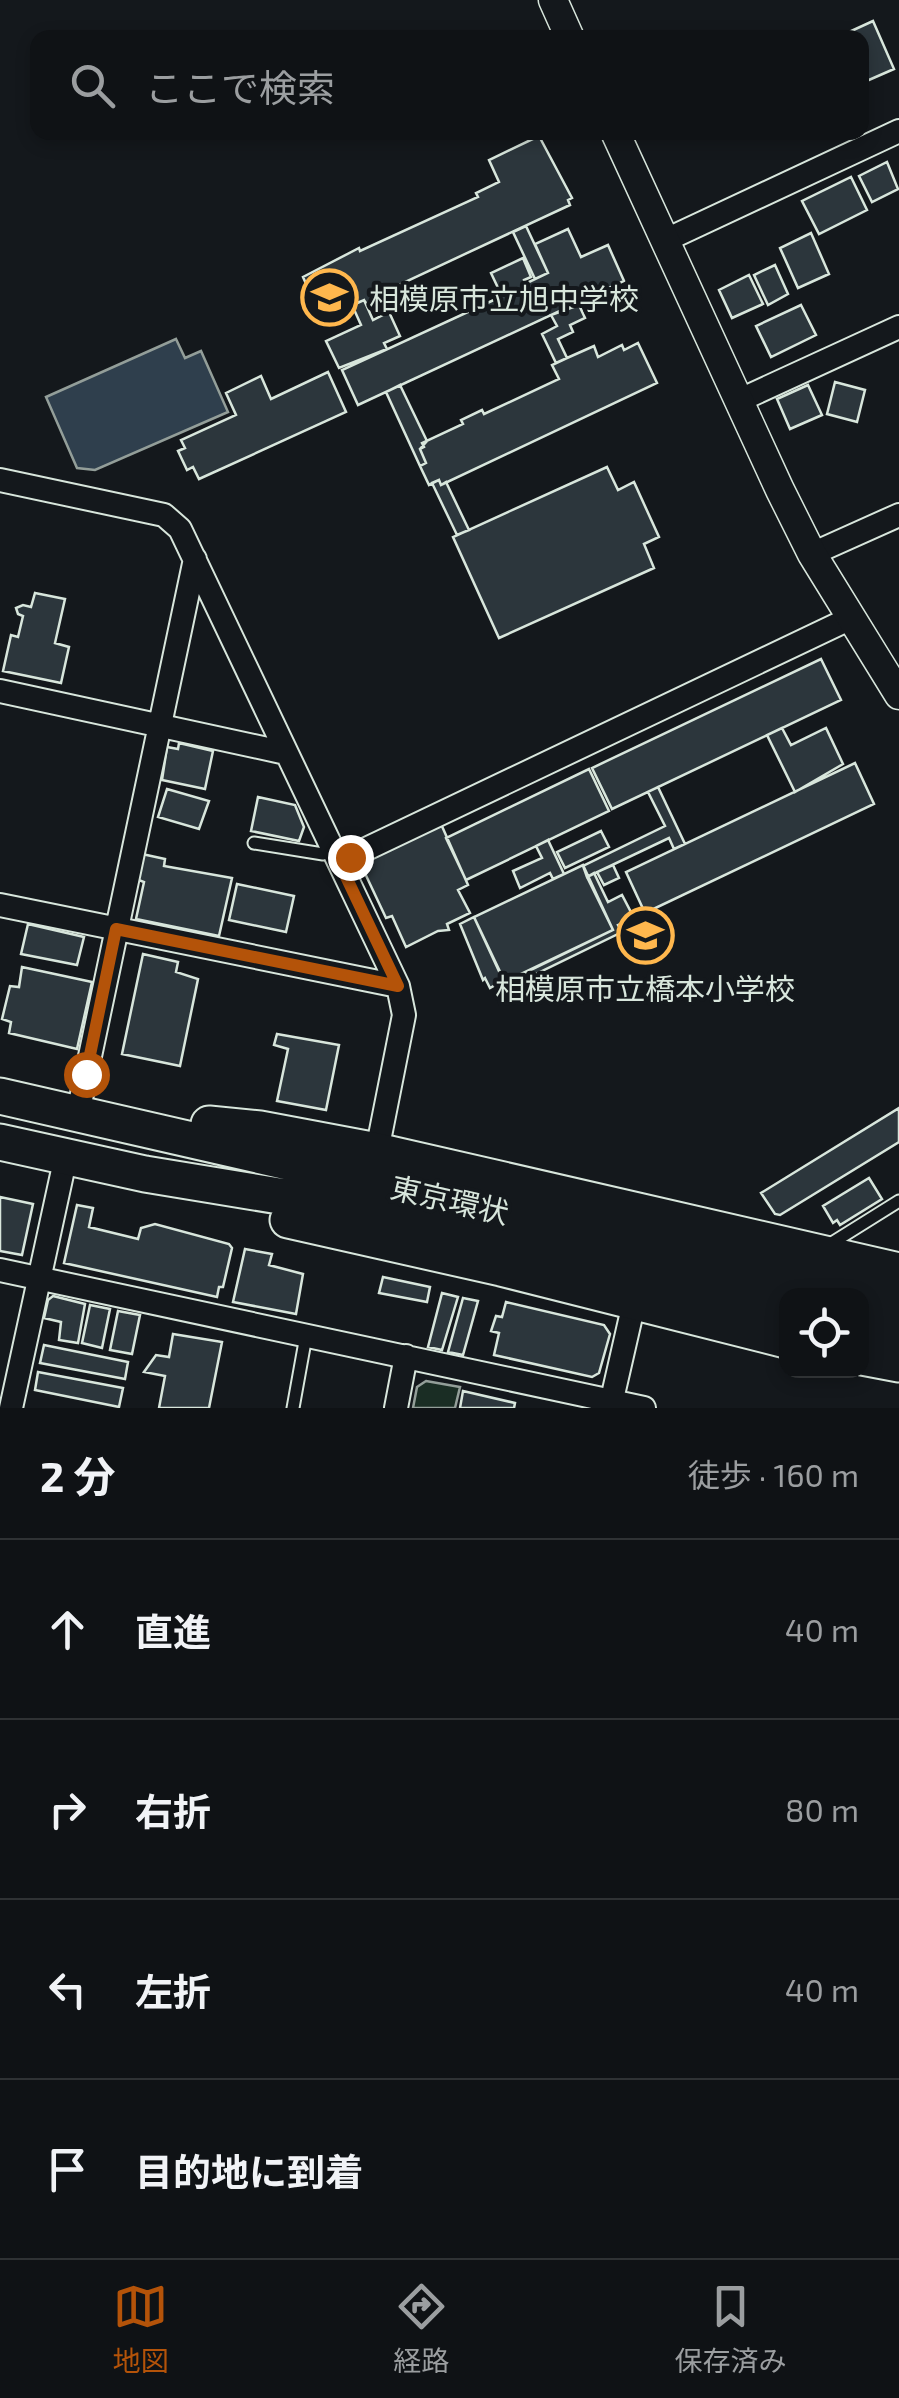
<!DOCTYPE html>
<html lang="ja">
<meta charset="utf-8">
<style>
:root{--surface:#0f1215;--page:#181b1e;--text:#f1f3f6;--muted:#9b9ea0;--line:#2f3234;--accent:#b45309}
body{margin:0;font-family:"Exo 2","Noto Sans JP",sans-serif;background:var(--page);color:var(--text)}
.controls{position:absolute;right:30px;bottom:30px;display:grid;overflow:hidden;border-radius:20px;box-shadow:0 5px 15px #0003}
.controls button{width:90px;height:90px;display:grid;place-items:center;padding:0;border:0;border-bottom:2px solid var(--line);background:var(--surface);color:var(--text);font:50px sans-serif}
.stop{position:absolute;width:30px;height:30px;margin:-22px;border:8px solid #b45309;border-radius:50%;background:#fff}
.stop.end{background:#b45309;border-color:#fff;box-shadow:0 2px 10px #0008}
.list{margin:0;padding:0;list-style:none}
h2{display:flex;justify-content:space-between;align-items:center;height:130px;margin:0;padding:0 40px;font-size:42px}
h2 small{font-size:32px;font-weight:400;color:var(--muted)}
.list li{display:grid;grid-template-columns:65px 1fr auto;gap:30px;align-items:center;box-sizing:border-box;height:180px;padding:0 40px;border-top:2px solid var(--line)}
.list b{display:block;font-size:38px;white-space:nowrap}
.list em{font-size:32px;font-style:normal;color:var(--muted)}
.icon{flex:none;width:55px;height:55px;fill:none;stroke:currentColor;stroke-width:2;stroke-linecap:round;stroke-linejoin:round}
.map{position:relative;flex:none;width:899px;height:1408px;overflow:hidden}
.search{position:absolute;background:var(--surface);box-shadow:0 5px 15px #0003;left:30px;right:30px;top:30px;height:110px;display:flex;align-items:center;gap:25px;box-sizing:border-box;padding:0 35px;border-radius:20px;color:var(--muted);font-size:38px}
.sheet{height:850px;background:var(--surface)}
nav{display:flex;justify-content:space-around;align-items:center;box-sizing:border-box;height:140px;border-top:2px solid var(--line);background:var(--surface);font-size:28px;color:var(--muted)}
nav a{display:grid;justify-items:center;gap:5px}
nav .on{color:var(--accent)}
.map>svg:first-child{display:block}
</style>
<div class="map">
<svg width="899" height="1408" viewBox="0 0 899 1408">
<rect width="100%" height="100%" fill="#14181c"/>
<path fill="#1a2d24" stroke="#939e99" stroke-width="2.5" d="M426 1381 460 1387 455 1408H413L417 1387Z"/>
<path fill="#2f3f4d" stroke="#939e99" stroke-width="2.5" d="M176 339 185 358 201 351 228 412 95 470 77 468 46 397Z"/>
<path fill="#2c363c" stroke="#d8e6dc" stroke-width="2.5" d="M873 21 894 69 862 83V38H836Z
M539 136 572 198 568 200 570 205 390 289 394 297 370 309 364 300 322 319 303 277 359 248 360 251 478 197 476 193 499 182 489 160Z
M887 162 898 189 872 202 859 176Z
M851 177 867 210 819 234 802 201Z
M526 226 548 273 535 279 513 232Z
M568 229 581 257 608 245 624 281 358 405 342 370 509 293 506 287 499 290 491 273 523 258 531 277 524 280 525 284 548 273 535 244Z
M811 233 829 274 798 288 780 248Z
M775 265 788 294 768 305 754 275Z
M749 275 763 304 732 318 719 290Z
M364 300 373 320 389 312 400 336 384 343 387 349 339 368 326 341 361 325 352 305Z
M579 305 585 318 570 325 573 332 558 339 567 358 556 363 542 334 557 326 551 315Z
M801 305 816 335 771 357 756 326Z
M638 343 657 383 441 485 439 480 429 485 420 466 426 463 420 449 424 447 422 443 463 424 461 420 482 410 484 414 559 379 552 365 567 358 594 346 598 357 622 345 624 350Z
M328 372 346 412 199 479 193 467 187 470 178 451 185 448 181 440 236 415 226 393 261 376 271 399Z
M835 382 865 390 857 422 827 414Z
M400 385 427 441 420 449 426 463 420 466 386 392Z
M808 385 822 415 790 429 777 399Z
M607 467 618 490 634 482 659 537 644 544 654 568 499 638 453 537Z
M439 480 441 485 446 482 469 530 457 535 432 483Z
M35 593 65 599 55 643 69 647 61 683 3 671 11 635 18 637 23 616 18 614 16 608 23 605 31 607Z
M821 659 841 700 612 809 592 768Z
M782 728 791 745 826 728 843 764 795 792 767 735Z
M179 743 213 751 205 789 162 780 167 747 178 749Z
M855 763 874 804 645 913 626 872Z
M589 769 609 811 466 880 446 838Z
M658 787 685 844 674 849 669 838 587 877 583 866 665 826 648 792Z
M167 789 209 801 199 829 158 817Z
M258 797 295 805 304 827 299 841 251 831Z
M441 824 468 885 458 890 470 913 447 924 449 930 438 931 406 947 392 916 386 918 362 867 364 861Z
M601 831 609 847 565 868 557 852Z
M548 840 564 874 553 879 550 873 520 888 513 871 542 858 536 846Z
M142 854 165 859 164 866 232 878 219 936 136 919 144 882 136 879Z
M583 865 613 930 504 982 474 917Z
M613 865 619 878 604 885 597 872Z
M594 873 608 902 622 895 634 918 618 925 622 932 509 987 506 982 613 930 587 877Z
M237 884 294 896 286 932 229 920Z
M474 917 504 980 490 988 485 978 483 980 460 924Z
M28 924 84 937 77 965 21 954Z
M143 954 178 962 176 972 198 979 180 1066 122 1054Z
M22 967 92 982 77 1049 9 1033 11 1022 2 1019 10 986 19 987Z
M277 1034 339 1045 326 1110 277 1101 288 1049 274 1045Z
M899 1108V1142L780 1215 775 1214 761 1193Z
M869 1178 882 1199 840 1225 837 1220 833 1223 823 1206Z
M0 1197 33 1204 22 1255 0 1251Z
M77 1205 93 1208 89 1227 138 1239 141 1228 155 1224 229 1244 232 1248 223 1287H219L217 1297 64 1263Z
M245 1249 272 1254 269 1265 303 1274 296 1314 233 1302Z
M383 1277 430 1287 427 1302 379 1293Z
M442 1293 458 1297 442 1350 428 1347Z
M53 1296 85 1304 78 1343 59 1340 61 1322 44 1318 48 1300Z
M463 1298 478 1301 463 1355 448 1352Z
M506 1302 604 1325 610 1334 599 1373 592 1377 494 1355 499 1333 491 1331 496 1316 502 1317Z
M90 1305 110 1309 102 1348 82 1343Z
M118 1311 140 1315 132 1354 110 1350Z
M173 1334 222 1342 209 1408H159L165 1376 144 1372 156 1355 169 1357Z
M44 1345 128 1362 125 1379 40 1363Z
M38 1372 123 1388 119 1407 35 1390Z
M463 1391 515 1403 514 1408H460Z"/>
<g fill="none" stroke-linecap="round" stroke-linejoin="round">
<defs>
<path id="service" d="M254 843 323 854 334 851
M827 1246 899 1201
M293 1408 306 1336"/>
<path id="minor" d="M666 240 899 131
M738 401 899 327
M0 480 164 515 180 529 398 986 404 1015 377 1151
M812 554 899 515
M0 691 286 753
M339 862 851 618
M0 905 398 986
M78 1113 195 559
M0 1270 644 1408
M11 1408 66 1156
M396 1408 406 1356
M610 1408 634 1303"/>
<path id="tertiary" d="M553 0 570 38
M615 132 780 490 812 554 899 695"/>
<path id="trunk" d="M0 1096 899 1302
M209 1124 260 1129 377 1151 899 1271
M0 1142 145 1174 328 1204 786 1308
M288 1220 501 1268 786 1340
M862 1325 899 1334
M862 1357 899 1364"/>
</defs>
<use href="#service" stroke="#d8e6dc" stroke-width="15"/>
<use href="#minor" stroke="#d8e6dc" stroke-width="26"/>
<use href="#tertiary" stroke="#d8e6dc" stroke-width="31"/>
<use href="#trunk" stroke="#d8e6dc" stroke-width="39"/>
<use href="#service" stroke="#14181c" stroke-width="11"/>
<use href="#minor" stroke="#14181c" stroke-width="22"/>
<use href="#tertiary" stroke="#14181c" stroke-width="28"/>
<use href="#trunk" stroke="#14181c" stroke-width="35"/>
</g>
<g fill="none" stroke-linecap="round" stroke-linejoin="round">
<path stroke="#b45309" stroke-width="12" d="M86 1074 116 929 398 986 339 862 350 857"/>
</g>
<defs>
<symbol id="school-ring" viewBox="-11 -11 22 22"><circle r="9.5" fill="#14181c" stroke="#ffb74d" stroke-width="1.5"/><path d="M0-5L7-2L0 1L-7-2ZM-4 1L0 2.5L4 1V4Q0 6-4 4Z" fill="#ffb74d"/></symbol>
</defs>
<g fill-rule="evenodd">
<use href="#school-ring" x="298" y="266" width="63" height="63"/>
<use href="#school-ring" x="614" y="904" width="63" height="63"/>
</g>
<g text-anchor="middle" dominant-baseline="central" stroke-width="8" stroke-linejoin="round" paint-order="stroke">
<g font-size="30" fill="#d8e6dc" stroke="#14181c" text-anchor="start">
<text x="369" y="298">相模原市立旭中学校</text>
<text x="645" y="988" text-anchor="middle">相模原市立橋本小学校</text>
</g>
<g font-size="30" fill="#d8e6dc" stroke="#14181c">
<text transform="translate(450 1199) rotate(13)">東京環状</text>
</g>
</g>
</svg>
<div class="controls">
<button><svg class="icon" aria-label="locate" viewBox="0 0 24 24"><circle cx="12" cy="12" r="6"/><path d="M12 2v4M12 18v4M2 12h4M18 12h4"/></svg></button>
</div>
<div class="stop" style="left:86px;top:1074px"></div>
<div class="stop end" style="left:350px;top:857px"></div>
<div class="search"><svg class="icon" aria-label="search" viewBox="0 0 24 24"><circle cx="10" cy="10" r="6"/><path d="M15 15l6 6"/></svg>ここで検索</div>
</div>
<section class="sheet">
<h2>2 分<small>徒歩 · 160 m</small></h2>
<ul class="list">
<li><svg class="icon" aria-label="ahead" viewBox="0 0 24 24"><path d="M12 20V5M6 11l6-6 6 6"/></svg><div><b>直進</b></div><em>40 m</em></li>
<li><svg class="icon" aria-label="right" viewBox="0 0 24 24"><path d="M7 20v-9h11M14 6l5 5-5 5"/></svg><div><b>右折</b></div><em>80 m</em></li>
<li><svg class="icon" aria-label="left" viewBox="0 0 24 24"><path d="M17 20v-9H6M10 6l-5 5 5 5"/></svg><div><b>左折</b></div><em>40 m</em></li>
<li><svg class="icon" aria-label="arrive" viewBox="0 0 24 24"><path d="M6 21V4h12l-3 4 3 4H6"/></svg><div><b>目的地に到着</b></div></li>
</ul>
</section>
<nav>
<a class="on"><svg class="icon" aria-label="map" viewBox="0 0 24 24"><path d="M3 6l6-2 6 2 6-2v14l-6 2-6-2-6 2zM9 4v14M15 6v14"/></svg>地図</a>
<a><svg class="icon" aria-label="directions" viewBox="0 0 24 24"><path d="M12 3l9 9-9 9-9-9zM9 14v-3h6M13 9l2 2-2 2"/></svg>経路</a>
<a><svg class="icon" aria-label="saved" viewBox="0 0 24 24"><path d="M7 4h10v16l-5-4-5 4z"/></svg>保存済み</a>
</nav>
